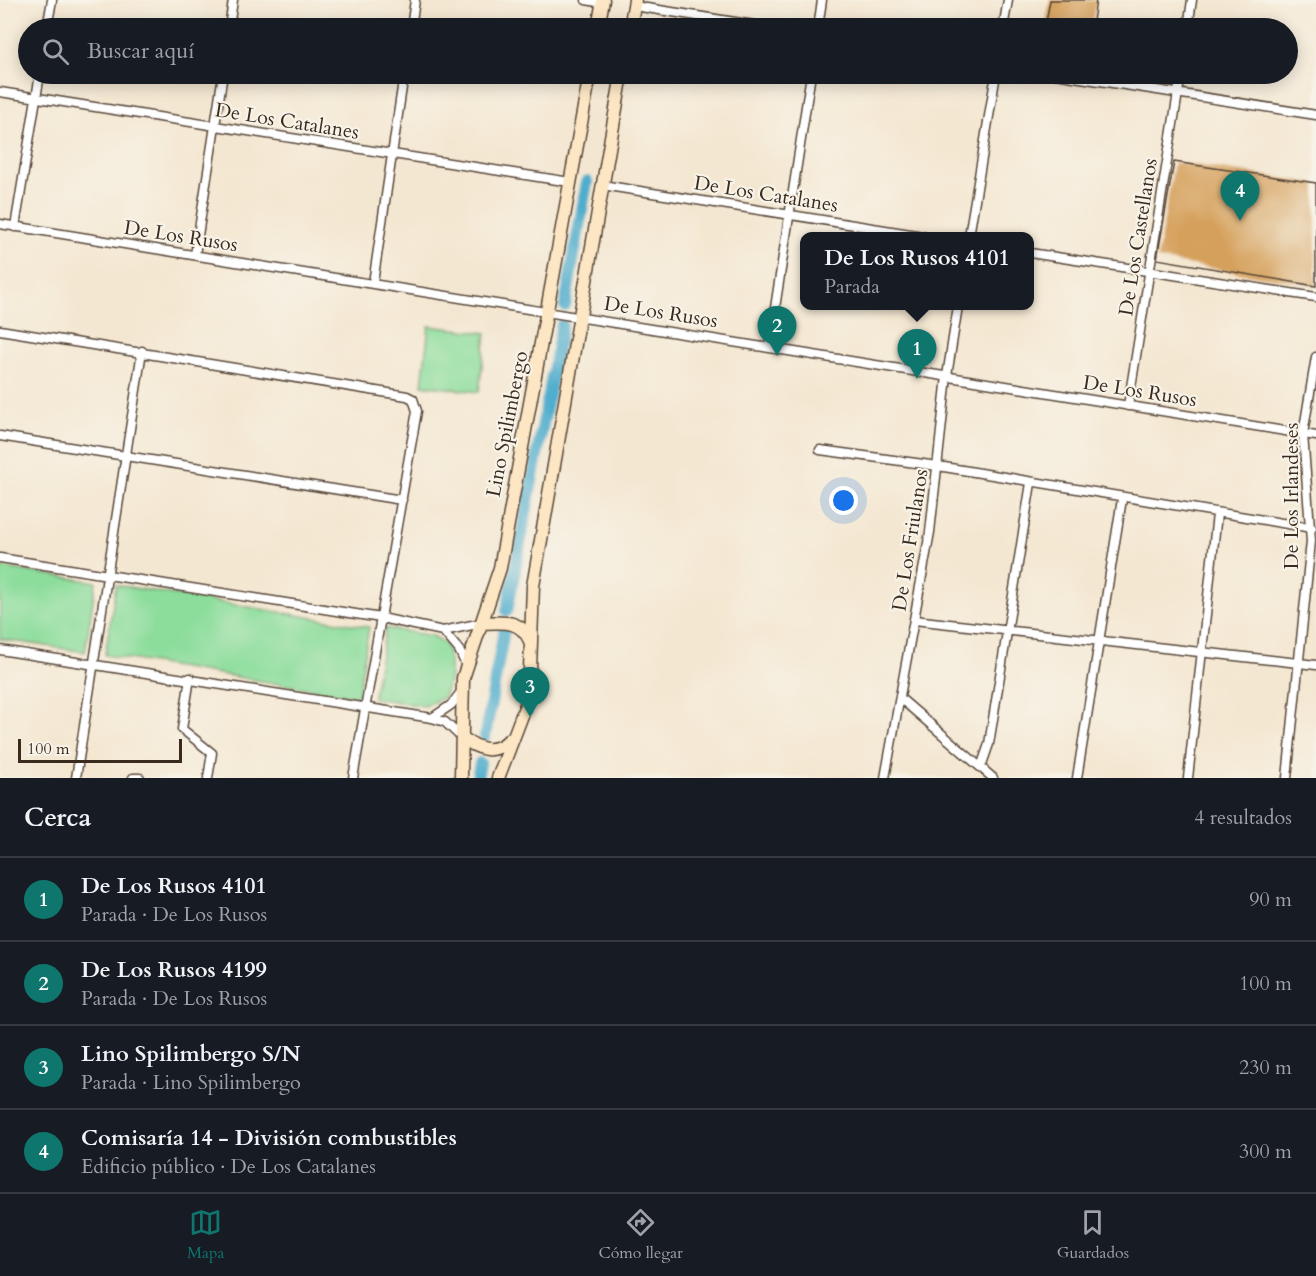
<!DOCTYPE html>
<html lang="es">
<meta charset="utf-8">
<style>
:root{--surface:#171b24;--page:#20242c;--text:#f1f3f6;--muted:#9ea1a6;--line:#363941;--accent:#0f766e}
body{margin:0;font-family:Cardo,serif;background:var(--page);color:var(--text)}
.scale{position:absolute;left:18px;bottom:15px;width:164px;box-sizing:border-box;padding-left:6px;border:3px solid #3b2a1e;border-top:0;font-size:16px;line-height:21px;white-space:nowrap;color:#3b2a1e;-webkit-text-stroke:4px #f7f3e8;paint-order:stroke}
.you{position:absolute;left:844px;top:501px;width:21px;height:21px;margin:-15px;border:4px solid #fff;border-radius:50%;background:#1a73e8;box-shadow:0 0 0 9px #1a73e833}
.badge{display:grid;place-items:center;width:39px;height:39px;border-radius:50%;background:var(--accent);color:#fff;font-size:20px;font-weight:700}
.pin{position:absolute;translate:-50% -50px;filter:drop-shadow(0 2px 3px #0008)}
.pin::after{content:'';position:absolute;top:32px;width:21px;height:18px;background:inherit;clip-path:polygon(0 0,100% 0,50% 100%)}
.popup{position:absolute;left:800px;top:232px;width:234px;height:78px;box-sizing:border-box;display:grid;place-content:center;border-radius:12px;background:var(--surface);filter:drop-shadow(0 2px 4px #0005);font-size:20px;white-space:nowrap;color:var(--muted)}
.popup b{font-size:22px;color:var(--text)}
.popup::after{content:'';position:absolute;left:50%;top:100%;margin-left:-12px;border:12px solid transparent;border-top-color:var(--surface)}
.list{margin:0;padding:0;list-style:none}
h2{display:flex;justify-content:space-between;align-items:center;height:78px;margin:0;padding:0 24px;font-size:26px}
h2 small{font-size:20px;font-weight:400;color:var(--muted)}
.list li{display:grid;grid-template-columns:39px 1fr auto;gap:18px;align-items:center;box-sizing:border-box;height:84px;padding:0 24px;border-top:2px solid var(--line)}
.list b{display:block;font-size:22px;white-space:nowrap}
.list p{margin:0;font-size:20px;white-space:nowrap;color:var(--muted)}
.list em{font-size:20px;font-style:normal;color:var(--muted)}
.icon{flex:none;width:33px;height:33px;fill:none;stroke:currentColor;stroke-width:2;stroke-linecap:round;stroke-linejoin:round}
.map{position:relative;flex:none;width:1316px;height:778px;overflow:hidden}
.search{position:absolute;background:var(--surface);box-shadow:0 3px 15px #0003;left:18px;right:18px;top:18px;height:66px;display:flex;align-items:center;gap:15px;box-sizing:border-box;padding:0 21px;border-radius:33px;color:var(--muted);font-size:22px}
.sheet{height:414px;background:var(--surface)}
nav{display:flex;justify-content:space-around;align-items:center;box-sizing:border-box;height:84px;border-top:2px solid var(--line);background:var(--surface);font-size:16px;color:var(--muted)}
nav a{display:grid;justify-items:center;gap:3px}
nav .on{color:var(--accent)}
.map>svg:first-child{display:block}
</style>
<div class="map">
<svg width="1316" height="778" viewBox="0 0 1316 778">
<rect width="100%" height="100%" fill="#f7f3e8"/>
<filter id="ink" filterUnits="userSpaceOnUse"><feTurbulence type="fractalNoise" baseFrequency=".0167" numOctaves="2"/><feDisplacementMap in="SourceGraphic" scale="12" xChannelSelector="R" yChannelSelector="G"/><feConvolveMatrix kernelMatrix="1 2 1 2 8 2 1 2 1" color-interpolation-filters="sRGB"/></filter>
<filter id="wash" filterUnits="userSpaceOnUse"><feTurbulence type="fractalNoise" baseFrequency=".008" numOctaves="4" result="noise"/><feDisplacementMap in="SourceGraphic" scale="24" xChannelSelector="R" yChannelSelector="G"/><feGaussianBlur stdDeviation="1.35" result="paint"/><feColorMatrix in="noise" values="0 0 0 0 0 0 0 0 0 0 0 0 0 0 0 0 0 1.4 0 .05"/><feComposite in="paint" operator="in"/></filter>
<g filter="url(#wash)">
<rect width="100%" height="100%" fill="#f4e7d1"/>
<path fill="#8cdd9c" stroke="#64845d" stroke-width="1.5" d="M429 326 486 333 479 392 422 385Z
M0 567 96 582 85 652 0 639Z
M116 585 369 627 358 697 105 655Z
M386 628 433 636 445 643C452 664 452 677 444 697L425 706 373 698Z"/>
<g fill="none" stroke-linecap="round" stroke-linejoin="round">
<path stroke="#4fadcd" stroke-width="12" d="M565 306 587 182
M507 611 562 325
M485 736 504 630
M477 778 480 763"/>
</g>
<g id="blocks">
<path fill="#d5a05b" d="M1050 0H1096L1092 28H1045Z
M1174 162 1316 183V286L1157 259Z"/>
</g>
</g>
<g filter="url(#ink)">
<use href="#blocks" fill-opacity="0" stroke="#574639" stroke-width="1.5"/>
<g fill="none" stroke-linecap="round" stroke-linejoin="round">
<defs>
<path id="minor" d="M586 0 603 3
M634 6 773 28
M47 28 52 0
M229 28 233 0
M411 28 415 0
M818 28 822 0
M1003 28 1008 0
M1188 28 1192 0
M1055 74 1316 115
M0 92 570 182
M602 185 923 236
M0 224 1316 436
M15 227 40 74
M969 236 996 74
M1030 253 1316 297
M195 255 223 74
M373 283 404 74
M0 330 407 396 413 399 417 411 353 778
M769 347 811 74
M1128 406 1181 74
M0 436 402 500
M820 450 938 466 1312 528
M0 558 381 618 443 631
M914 620 1316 665
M0 650 432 718
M466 665 459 650 443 631 482 623
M190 678 182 729 212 753 208 778
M461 692 451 705 432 718 445 722 462 738
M900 698 993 778
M981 767 989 744 1031 483
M76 778 142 351
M133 778H140
M885 778 930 532 947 376 958 306
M1077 778 1122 499
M1188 778 1217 514
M1287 778 1311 541 1303 434 1316 357"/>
<path id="secondary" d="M598 28 603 0
M630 28 635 0
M482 623C502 622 521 619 530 641
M462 738C479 749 494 756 510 739
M461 778 463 678 500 568 590 74
M498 778 529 697 533 586 622 74"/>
</defs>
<use href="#minor" stroke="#574639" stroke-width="11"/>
<use href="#secondary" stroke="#574639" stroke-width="15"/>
<use href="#minor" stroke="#fff" stroke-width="8"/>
<use href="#secondary" stroke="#fce6c4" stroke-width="12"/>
</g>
</g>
<g text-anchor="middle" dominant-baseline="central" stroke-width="4.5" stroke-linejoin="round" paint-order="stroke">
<g font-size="20" fill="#3b2a1e" stroke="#f7f3e8">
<text transform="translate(287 121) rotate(9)">De Los Catalanes</text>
<text transform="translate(766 194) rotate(9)">De Los Catalanes</text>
<text transform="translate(181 236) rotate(9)">De Los Rusos</text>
<text transform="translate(1138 237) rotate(-81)">De Los Castellanos</text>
<text transform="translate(661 312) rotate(9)">De Los Rusos</text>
<text transform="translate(1140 391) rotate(9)">De Los Rusos</text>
<text transform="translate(507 424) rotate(-79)">Lino Spilimbergo</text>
<text transform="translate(1291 496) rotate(-90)">De Los Irlandeses</text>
<text transform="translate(910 540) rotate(-81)">De Los Friulanos</text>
</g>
</g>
</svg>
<div class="scale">100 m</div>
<div class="you"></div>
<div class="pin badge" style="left:917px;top:379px">1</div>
<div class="popup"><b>De Los Rusos 4101</b>Parada</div>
<div class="pin badge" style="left:777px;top:356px">2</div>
<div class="pin badge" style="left:530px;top:717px">3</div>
<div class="pin badge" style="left:1240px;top:221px">4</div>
<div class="search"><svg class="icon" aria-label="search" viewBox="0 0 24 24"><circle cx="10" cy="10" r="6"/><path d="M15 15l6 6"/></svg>Buscar aquí</div>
</div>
<section class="sheet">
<h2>Cerca<small>4 resultados</small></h2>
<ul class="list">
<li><span class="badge">1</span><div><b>De Los Rusos 4101</b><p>Parada · De Los Rusos</p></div><em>90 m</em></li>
<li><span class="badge">2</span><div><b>De Los Rusos 4199</b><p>Parada · De Los Rusos</p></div><em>100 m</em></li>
<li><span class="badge">3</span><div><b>Lino Spilimbergo S/N</b><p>Parada · Lino Spilimbergo</p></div><em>230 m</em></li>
<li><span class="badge">4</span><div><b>Comisaría 14 - División combustibles</b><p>Edificio público · De Los Catalanes</p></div><em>300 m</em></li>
</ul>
</section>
<nav>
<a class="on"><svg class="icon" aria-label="map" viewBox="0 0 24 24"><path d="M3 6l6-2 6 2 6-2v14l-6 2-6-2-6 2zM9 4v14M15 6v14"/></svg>Mapa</a>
<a><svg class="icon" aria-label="directions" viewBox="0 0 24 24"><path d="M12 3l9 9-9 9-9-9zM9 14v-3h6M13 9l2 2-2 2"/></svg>Cómo llegar</a>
<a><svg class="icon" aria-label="saved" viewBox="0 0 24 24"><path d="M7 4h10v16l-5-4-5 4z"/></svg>Guardados</a>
</nav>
